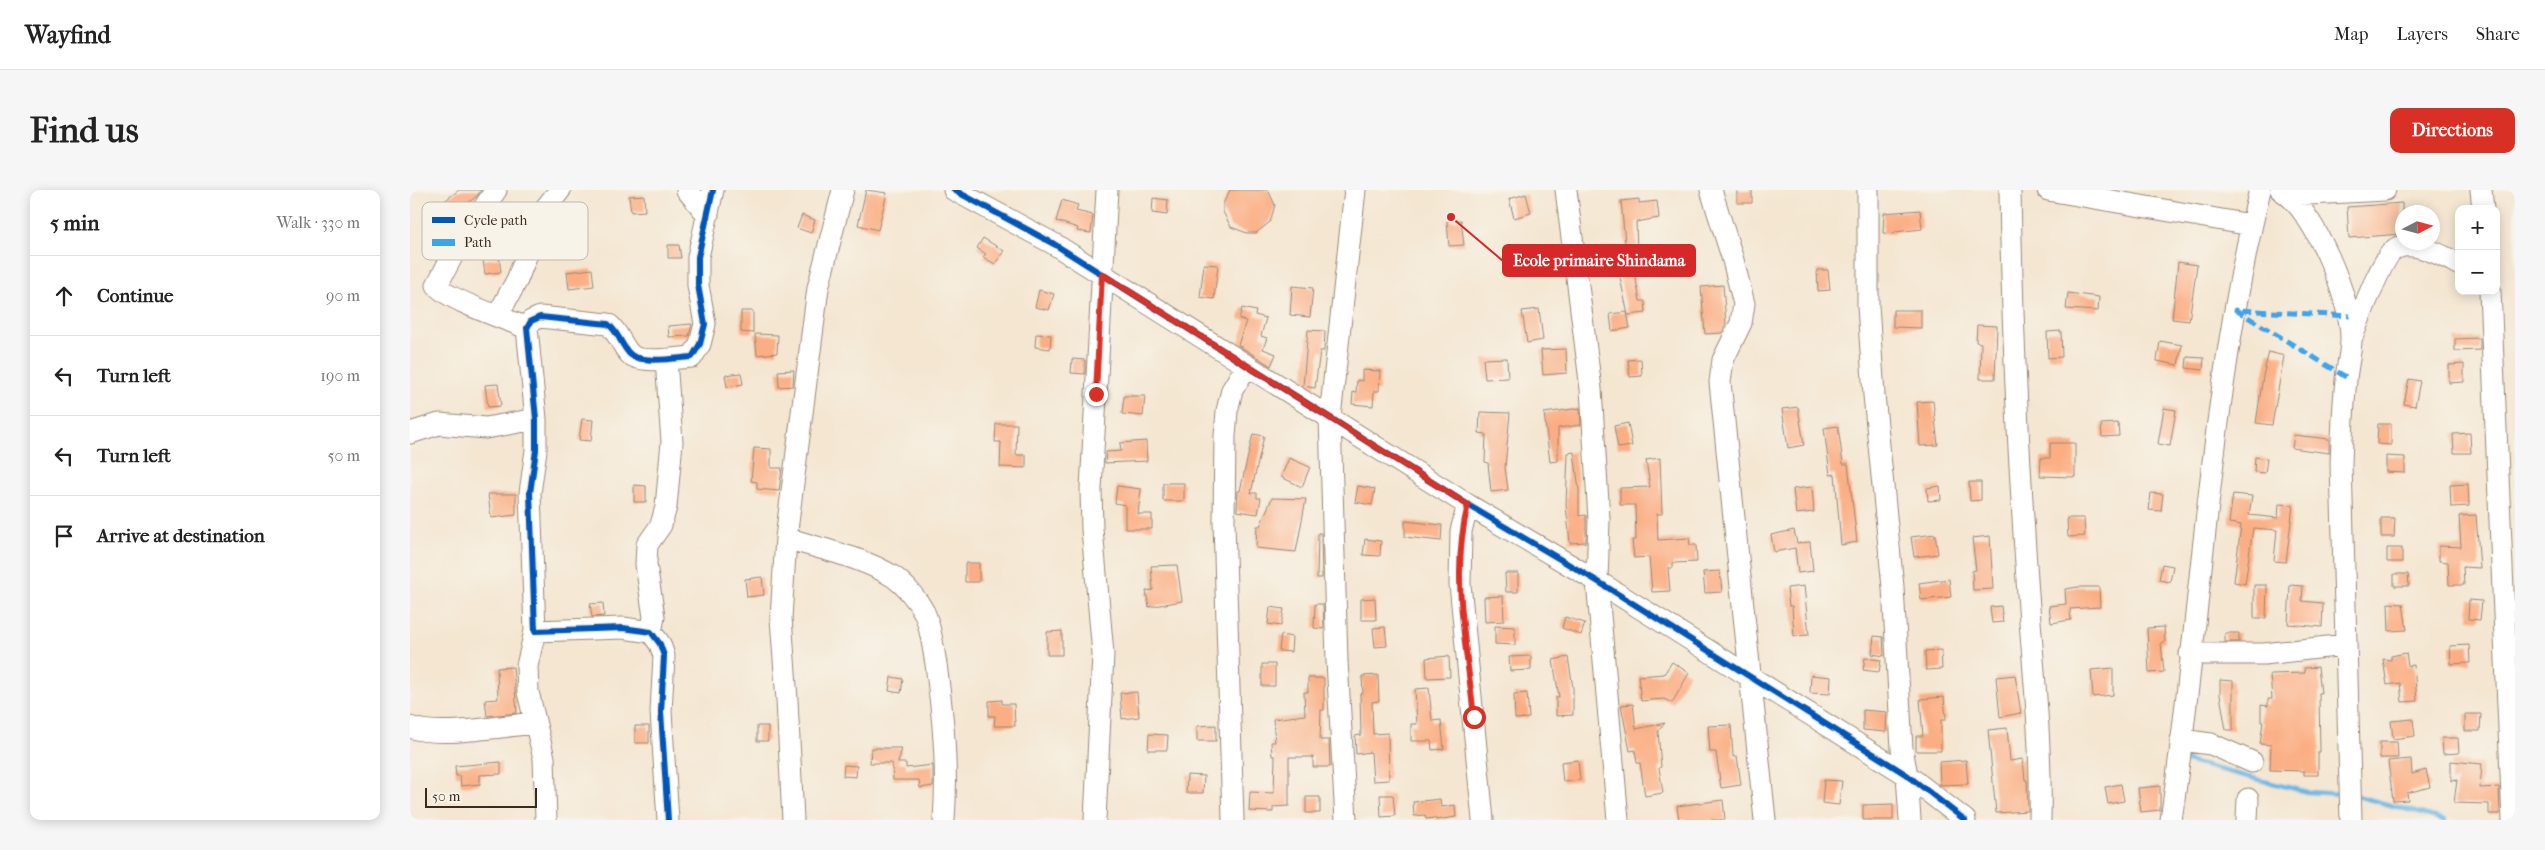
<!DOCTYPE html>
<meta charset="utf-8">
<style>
:root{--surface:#fff;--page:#f6f6f6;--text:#222;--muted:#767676;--line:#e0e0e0;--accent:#d93025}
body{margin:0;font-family:"IM FELL French Canon",serif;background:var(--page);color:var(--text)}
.controls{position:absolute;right:15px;top:15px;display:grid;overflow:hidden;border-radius:10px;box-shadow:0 2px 12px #0003}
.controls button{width:45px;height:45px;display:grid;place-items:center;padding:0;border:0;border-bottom:1px solid var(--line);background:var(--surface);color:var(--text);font:25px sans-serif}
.compass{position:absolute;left:1985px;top:15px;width:45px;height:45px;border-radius:50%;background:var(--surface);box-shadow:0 2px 12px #0003;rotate:84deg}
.scale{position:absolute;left:15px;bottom:12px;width:112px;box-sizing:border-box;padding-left:5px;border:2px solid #3b2a1e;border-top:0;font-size:14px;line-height:18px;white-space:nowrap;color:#3b2a1e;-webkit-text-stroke:4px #f7f3e8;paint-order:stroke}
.stop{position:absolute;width:15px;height:15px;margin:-11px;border:4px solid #d93025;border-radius:50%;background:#fff}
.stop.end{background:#d93025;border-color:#fff;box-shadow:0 1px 5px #0008}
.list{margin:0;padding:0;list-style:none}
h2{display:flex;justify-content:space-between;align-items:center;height:65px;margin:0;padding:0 20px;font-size:21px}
h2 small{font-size:16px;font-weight:400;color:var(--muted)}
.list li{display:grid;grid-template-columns:32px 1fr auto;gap:15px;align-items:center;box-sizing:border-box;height:80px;padding:0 20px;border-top:1px solid var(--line)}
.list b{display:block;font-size:19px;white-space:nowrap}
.list em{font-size:16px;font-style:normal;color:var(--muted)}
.icon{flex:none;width:28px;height:28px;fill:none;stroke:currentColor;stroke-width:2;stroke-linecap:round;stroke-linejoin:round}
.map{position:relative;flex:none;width:2105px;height:630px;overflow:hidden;border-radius:10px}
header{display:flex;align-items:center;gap:30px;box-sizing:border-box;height:70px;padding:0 25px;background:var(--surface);border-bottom:1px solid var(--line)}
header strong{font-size:24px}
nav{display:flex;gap:28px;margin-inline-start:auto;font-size:18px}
.intro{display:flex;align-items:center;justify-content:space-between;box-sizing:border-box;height:120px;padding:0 30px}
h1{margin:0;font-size:35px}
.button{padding:12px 22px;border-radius:10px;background:var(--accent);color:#fff;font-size:18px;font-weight:700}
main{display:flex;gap:30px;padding:0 30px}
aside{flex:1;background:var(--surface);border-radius:10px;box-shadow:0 2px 12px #0003}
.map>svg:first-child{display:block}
</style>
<header>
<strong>Wayfind</strong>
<nav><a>Map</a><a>Layers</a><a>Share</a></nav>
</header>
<div class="intro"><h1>Find us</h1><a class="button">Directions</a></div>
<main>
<aside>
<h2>5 min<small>Walk · 330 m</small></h2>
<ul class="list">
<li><svg class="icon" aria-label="ahead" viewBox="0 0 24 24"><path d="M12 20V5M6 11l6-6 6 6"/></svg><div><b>Continue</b></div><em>90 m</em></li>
<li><svg class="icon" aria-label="left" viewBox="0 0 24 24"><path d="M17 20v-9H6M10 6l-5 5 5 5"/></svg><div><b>Turn left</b></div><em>190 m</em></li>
<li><svg class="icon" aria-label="left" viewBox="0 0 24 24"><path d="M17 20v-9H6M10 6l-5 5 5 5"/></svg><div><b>Turn left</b></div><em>50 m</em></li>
<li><svg class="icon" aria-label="arrive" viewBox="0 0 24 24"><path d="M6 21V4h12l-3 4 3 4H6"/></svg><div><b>Arrive at destination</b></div></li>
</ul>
</aside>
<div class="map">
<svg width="2105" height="630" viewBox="0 0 2105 630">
<rect width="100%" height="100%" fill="#f7f3e8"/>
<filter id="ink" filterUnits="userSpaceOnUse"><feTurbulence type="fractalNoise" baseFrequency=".02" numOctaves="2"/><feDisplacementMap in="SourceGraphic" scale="10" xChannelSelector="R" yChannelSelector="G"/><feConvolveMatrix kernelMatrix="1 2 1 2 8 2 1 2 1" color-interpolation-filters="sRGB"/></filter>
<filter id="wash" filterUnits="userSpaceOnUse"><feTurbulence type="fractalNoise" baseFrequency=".0096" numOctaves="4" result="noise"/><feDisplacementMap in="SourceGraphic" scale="20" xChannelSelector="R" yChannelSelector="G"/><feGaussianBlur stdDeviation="1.12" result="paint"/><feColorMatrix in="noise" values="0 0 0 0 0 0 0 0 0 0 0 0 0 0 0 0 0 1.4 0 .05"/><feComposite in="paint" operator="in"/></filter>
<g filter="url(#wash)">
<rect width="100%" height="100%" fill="#f4e6d1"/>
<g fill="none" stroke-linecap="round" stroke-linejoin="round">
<path stroke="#6cb7e5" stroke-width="4.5" d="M1776 571 1897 602 1934 604
M1947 606 2035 630"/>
</g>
<g id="blocks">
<path fill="#fbae83" d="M49 0H71L67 6 38 28 29 15Z
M456 0 477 3 468 40 448 35Z
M820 0H858L865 15 860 32 846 43H837L821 37 813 22V14Z
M1327 0H1342V13H1327Z
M1116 4 1121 23 1104 28 1099 9Z
M234 5 235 21 221 22 219 6Z
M743 8 758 10 757 25 742 23Z
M1229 9V13L1247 11 1249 28 1226 32 1227 63H1216L1211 11Z
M652 10 668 15 666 21 683 25 681 43 667 41 668 38 646 31Z
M1992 13V44L1939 48 1937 17Z
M1510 20 1512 39 1485 42 1484 44 1473 43 1474 23Z
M392 25 405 30 401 43 387 38Z
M1051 30 1054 55 1039 56 1037 31Z
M573 48 594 61 585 74 573 67 576 64 567 58Z
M258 55H269L271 68H258Z
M89 68 91 82 75 84 73 70Z
M1768 72 1787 75 1779 131 1762 129Z
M794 74 808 75 804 109 790 107Z
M182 79 184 96 159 99 157 82Z
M1224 80 1230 111H1235L1236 123 1218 125 1209 83Z
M1407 80H1418L1420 100 1408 101Z
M1313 95 1316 134 1312 143 1295 144 1291 97Z
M882 96 903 98 900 127 880 125Z
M629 100 644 104 639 120 625 117Z
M1658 103 1689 107 1688 121 1656 119Z
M832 118 846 121 845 125 856 128 851 146 857 148 853 159 866 164 861 176 828 155 836 131 829 129Z
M1129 119 1133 150 1117 153 1112 121Z
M1483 120H1511V138L1483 137Z
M331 121H343V143L331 142Z
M1217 122 1220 138 1202 141 1200 124Z
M282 134 279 146 259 147 258 136Z
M1567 135 1587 136 1585 189H1570L1571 153 1566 152Z
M898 140 915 141 914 161H910L905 198 893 196Z
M1651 141 1652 167 1638 168 1637 142Z
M345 144 368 145 367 163 347 165Z
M626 144 641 145 640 159 625 157Z
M2070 148V160L2045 161V149Z
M1750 151 1772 155 1768 175 1747 171Z
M1156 159 1157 183 1133 185 1131 160Z
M1859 162 1874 166 1862 235 1846 233 1853 186Z
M1777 167 1794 168 1793 180 1776 178Z
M1097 168 1098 188 1075 189 1073 169Z
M662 169 675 170V184L661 183Z
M1231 169 1232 186 1220 187 1218 170Z
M2054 174V192L2039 193V175Z
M384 180 383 196 369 197 368 181Z
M952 180 970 181 969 201H964L963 216 942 214 943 202 946 203 947 190 952 191Z
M331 183 333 194 317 197 315 185Z
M1999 189 2010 191 2005 216 1994 214Z
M88 194 91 216 78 217 75 195Z
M714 206H735L733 226 712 224Z
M1523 211 1528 255 1510 256 1507 212Z
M1388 217 1394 255 1378 258 1372 219Z
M1170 218 1171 235 1148 238V271L1140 272 1134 223Z
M1754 218 1766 220 1760 256 1748 254Z
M1070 222 1100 223 1095 277 1098 300 1081 302 1078 273 1075 272 1076 244 1069 243Z
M172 229 183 230 181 251 169 250Z
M1218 233 1222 256 1208 258 1204 236Z
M1708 233 1709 246 1692 247 1691 234Z
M586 234H607L606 265H616V278L590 277 591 252H585Z
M1968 234H1981V255L1967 254Z
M1428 236 1433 274H1438L1447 352 1431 355 1425 284 1420 285 1414 238Z
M2060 243 2061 263H2044L2043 244Z
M843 244 854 246 841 303H847V308H851L848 324 827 321 828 301H830Z
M1884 245 1919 249V263L1882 258Z
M736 251 737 271 695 273 696 262 711 261 710 253Z
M1640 253H1665V287L1630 286 1631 268H1640Z
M344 258 361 259V278H372L369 301 347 299V292L341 291Z
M1164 262 1169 300V326L1176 325V352L1160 353 1156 315 1158 263Z
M1976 266 1995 267V283L1976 282Z
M1845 267 1857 269 1855 283 1844 282Z
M879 268 900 277 892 297 871 287Z
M1250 268 1252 324H1247L1248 350 1279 348 1280 355H1286L1287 372 1263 373V378H1258L1260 401 1242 402 1239 367 1224 368 1222 350H1226L1225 315H1210V298L1240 297 1236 270Z
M1559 292H1571V310L1560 311Z
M753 293H774V311H753Z
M2058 294 2059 316 2041 317 2040 295Z
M224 295 236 296V312H224Z
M707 296 731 299 728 324H742V339H715V315L705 313Z
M948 296 965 299 962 315 945 312Z
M1530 296 1531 310 1518 311 1517 298Z
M1402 297 1404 322 1386 324 1383 299Z
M1741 303 1753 304 1751 321 1739 320Z
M78 304H106V325L81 328Z
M1823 304 1842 306 1839 325 1868 328 1869 314 1883 315 1876 372 1864 371 1867 340 1843 338 1835 394 1824 392 1831 335 1819 333Z
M862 308 896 309 886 362 846 358 847 336H850Z
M2066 325 2070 378 2053 377 2054 395H2039L2038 372 2029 371V356L2051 357 2049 326Z
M1657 328H1674L1675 346 1658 347Z
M1971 328H1985L1984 347H1971Z
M995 331 1032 335 1031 351 995 347Z
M1384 340 1387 353 1400 352 1403 381 1388 383 1385 358 1364 362 1361 345Z
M908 343H911L912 388H907Z
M1525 344 1528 364 1504 367 1501 347Z
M1580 346 1583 399 1563 400 1562 381 1566 380 1562 348Z
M955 349 971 351 970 366 953 365Z
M1977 358H1992V372H1977Z
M555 373H569V392H555Z
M1752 374 1763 376 1760 392 1749 390Z
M767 375 772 411 739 417 736 401 743 400 741 376Z
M1310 381 1312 402 1295 403 1293 382Z
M1095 383H1108V402H1096Z
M1984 384H1998L1999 396H1984Z
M352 387 354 405 337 407 335 389Z
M1539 389 1541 407 1511 410 1509 393Z
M1844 395H1857L1856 428H1844Z
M1880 395 1893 396 1892 411 1913 413 1912 437 1878 434Z
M1394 396 1399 445 1384 446 1382 416H1379L1377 398Z
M1668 397H1689L1690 417 1660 419 1661 430 1641 433 1639 416 1656 414 1655 399Z
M1093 406 1094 431 1075 432 1074 407Z
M965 408 966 430H951V409Z
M2059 410 2072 411 2070 430 2058 429Z
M193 413 194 426 182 427 180 414Z
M1978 413 1993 414 1997 440 1979 441Z
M905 414H913L914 439 904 438Z
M1591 416 1593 432 1582 433 1580 417Z
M860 417 874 419 871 436 858 434Z
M1155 427 1175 433 1171 445 1152 438Z
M1085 436 1105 437V455L1085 454Z
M975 437 977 456 965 457 963 438Z
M1754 437 1755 452 1751 453 1754 482 1739 483 1737 438Z
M652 441V465H637V442Z
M1815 443H1829V452H1815Z
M871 445 882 447 881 462 869 461Z
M1464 446 1473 447 1474 466 1462 464Z
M2059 455 2060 473 2041 474 2040 456Z
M1531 460 1532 479 1516 480 1515 461Z
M1996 463 1998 476 2004 475 2007 511 1992 512 1990 493 1977 495 1973 469 1981 470V466Z
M1039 466 1040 487 1017 488 1016 468Z
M1121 466V480L1100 481 1099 467Z
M1158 467 1163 498V525L1146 526V507H1149L1143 470Z
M1455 468 1471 470 1469 482 1453 480Z
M1262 472 1279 483 1262 513 1254 509 1231 511 1228 486 1254 484Z
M852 474H865V496H852Z
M103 477 107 523 77 526 75 510 88 509 87 478Z
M1908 477 1911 503H1909L1910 562H1908V585H1894V581L1860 580 1861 555 1850 554 1853 532H1851V515L1858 516V509H1862L1860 484 1895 483 1894 478Z
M1703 478V505L1683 507 1681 480Z
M968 485 969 511 962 512 963 544 978 543 979 590 963 591 961 562 946 564 945 546 951 545 950 504 953 503 952 486Z
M1401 485 1421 487 1420 504 1400 503Z
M1605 485 1611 523 1590 527 1586 487Z
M481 487 493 489 491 503 479 501Z
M898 488H914V520H911L910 550H919L920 577H903V567H879V616L863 617V622L839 621 840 602 864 603 865 566H862L861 552H865L863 529 895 525 894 502H898Z
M1810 490 1823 491V540H1816L1810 505Z
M1019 498 1022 531 1031 530 1034 559 1022 560 1021 551H1001V534H1007L1005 499Z
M727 502 729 527 712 529 710 503Z
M1117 503 1119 528 1105 529 1104 504Z
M1534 507 1536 530H1531V561H1506V546H1513L1510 509Z
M592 510V514H604L605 536H584L585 526H579V511Z
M1223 514 1226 539 1255 533 1248 541 1251 577 1249 578 1253 603 1235 606 1230 573H1227L1225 560 1220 561 1211 515Z
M1453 520 1477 522 1476 542 1453 540Z
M2055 524H2071L2070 541H2055Z
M2003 529 2005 546 1983 549 1981 531Z
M806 535V551H787V536Z
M1321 535 1323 567 1327 566 1331 595 1311 598 1306 562H1300L1298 536Z
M225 536H239V553H225Z
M347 536H358V551H347Z
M1597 538 1600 571 1613 569 1615 590H1617L1618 621 1586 623 1578 540Z
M739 544 758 545 757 560H738Z
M2032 548H2048L2049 563 2033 564Z
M1970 552H1987L1988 568H1970Z
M461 558H492L488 573H496V578L523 575V596L510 598 509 590H483L482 573H460Z
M2001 569 2002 584 2016 580 2020 597 1997 603 1998 610 1983 611 1978 571Z
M1168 570 1170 590 1153 592 1151 572Z
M1556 570 1558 594 1530 595 1529 572Z
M2041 571 2072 574 2070 598 2089 597 2090 624H2079V614L2044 613 2047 590 2041 591Z
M91 572V584L70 585V594L51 596 50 586H46L45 576Z
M434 575 447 576 446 587 433 586Z
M777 585 794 586 793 603H776Z
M1414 590 1432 591 1429 615 1412 613Z
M1711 594 1714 611 1698 614 1695 597Z
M1750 596V620L1731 622 1728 598Z
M970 605H983L985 626 971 627Z
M896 607H910V623H896Z
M1030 609 1031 617 1045 615 1046 627 1026 630 1025 628 1016 629 1015 625 1004 626 1003 612Z
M1313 610 1315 630H1269L1267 616Z
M1483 614V630H1453V615Z"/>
</g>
</g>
<g filter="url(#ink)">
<use href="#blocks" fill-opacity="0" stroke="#988878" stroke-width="1"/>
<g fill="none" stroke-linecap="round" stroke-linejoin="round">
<defs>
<path id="minor" d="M86 0 47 57 27 95C33 108 101 131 117 138
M277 0 298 25
M544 0 644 54 1058 315 1187 391 1497 585 1555 630
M1156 0 1181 199 1189 329 1187 391 1208 630
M1301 0 1323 70 1334 114 1331 133 1313 170 1310 192 1355 630
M1458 0V116L1464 205 1483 397 1492 559 1497 585 1500 630
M1600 0C1602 130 1608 259 1617 389 1622 469 1632 550 1630 630
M1638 0 1841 35
M1871 0C1904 19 1942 111 1941 149 1941 163 1937 176 1936 190 1933 218 1932 246 1931 274L1941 630
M2071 0 2073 19
M1880 5 1975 0
M2080 101 2103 630
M88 125 107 90 134 20 150 0
M1942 147C1949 131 1973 63 1987 58 2006 50 2032 66 2049 74
M0 243 29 234 76 238 126 229
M1058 315 1051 341 1050 394 1073 630
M376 348C411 359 452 367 484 387 495 395 507 409 514 422 521 437 523 458 526 474 533 526 538 577 534 630
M125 441 117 476 118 502 134 568 136 630
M241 442 244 427 236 374 237 355 251 335 256 317 262 252 256 170
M1780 464H1854L1935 455
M0 537C26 548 95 536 125 533
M1771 550 1801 554 1842 572
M258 630 251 522 254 466 250 454 241 442 213 438 125 441 120 303 126 260V229L117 138 121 131 130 127 198 134C208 142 210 152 218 162 227 175 267 168 282 167L290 154 295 134 288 95V67L303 0
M383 630 377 510 371 428 376 348 408 98 433 0
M685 630 693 464 682 339 681 299 697 0
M823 630 814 332 815 246 817 221 822 200 836 177
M936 630 927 471 920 227 945 0
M1761 630C1792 421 1799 206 1850 0
M1837 630 1838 609"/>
</defs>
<use href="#minor" stroke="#988878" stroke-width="23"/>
<use href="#minor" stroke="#fff" stroke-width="21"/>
<path stroke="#3fa3ea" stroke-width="5" stroke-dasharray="10 5" stroke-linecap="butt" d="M1936 187 1826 120 1940 126"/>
<defs>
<path id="cycleway" d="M544 0 644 54 1058 315 1187 391 1497 585 1555 630
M258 630 251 522 254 466 250 454 241 442 213 438 125 441 120 303 126 260V229L117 138 121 131 130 127 198 134C208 142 210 152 218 162 227 175 267 168 282 167L290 154 295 134 288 95V67L303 0"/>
</defs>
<use href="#cycleway" stroke="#f7f3e8" stroke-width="9"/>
<use href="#cycleway" stroke="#0057b8" stroke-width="6"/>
</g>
</g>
<g fill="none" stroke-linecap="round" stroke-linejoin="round" filter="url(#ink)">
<path stroke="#d93025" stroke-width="6" d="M686 204 692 84 1058 315C1040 384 1057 457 1064 527"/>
</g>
<rect x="12" y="12" width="166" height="58" rx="8" fill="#f7f3e8" stroke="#bfb7ab" stroke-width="1"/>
<rect x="22" y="27" width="23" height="6" fill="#0057b8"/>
<rect x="22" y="49" width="23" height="7" fill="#3fa3ea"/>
<g font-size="14" fill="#3b2a1e">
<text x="54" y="35">Cycle path</text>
<text x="54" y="57">Path</text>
</g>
<path fill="none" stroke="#d62828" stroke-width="2" d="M1041 27L1093 71"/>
<circle fill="#d62828" stroke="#f7f3e8" stroke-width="2" cx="1041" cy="27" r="5"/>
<rect fill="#d62828" stroke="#d62828" stroke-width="2" x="1093" y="55" width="192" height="31" rx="5"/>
<g font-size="16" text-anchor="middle" font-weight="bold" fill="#fff">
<text x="1189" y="76">Ecole primaire Shindama</text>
</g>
</svg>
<div class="controls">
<button>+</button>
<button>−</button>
</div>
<svg class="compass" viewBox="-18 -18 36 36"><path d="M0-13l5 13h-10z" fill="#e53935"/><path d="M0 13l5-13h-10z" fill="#767676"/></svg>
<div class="scale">50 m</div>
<div class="stop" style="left:1064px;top:527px"></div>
<div class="stop end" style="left:686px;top:204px"></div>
</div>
</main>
